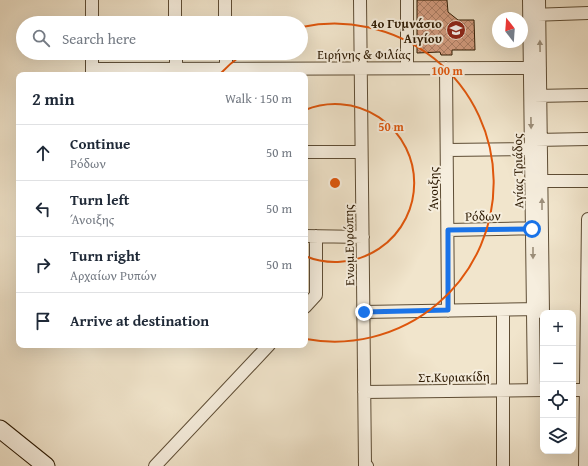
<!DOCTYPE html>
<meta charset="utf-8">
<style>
:root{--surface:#fff;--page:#f6f6f7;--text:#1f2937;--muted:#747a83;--line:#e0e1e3}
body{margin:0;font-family:"Gentium Book Plus",serif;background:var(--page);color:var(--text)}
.controls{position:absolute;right:12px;bottom:12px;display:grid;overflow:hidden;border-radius:8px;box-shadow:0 4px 16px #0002}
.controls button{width:36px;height:36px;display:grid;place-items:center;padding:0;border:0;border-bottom:1px solid var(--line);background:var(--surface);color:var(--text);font:20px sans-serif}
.compass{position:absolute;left:492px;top:12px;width:36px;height:36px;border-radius:50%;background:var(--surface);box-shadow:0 4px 16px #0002;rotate:343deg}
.stop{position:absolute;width:12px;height:12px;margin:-9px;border:3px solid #1a73e8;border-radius:50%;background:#fff}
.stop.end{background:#1a73e8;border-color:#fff;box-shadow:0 1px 4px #0008}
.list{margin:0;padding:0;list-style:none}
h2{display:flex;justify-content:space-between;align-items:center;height:52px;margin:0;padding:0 16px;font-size:17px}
h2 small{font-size:13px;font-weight:400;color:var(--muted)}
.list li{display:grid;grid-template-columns:26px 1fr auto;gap:12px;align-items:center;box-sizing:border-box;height:56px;padding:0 16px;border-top:1px solid var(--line)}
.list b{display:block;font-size:15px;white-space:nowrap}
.list p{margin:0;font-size:13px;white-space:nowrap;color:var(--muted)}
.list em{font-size:13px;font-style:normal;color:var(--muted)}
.icon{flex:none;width:22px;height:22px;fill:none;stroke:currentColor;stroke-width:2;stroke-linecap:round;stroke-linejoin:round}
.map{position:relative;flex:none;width:588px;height:466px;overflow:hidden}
.search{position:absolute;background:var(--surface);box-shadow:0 4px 16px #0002;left:16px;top:16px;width:292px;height:44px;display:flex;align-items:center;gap:10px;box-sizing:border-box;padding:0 14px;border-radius:22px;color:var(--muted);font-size:15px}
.panel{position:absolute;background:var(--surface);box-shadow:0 4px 16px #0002;left:16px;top:72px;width:292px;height:276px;border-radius:8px}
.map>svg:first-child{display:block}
</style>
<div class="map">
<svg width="588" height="466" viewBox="0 0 588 466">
<defs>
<pattern id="building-cross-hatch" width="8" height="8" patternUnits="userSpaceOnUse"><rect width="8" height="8" fill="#d59e82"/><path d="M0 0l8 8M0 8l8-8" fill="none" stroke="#ad8068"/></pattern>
</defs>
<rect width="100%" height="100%" fill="#f1e5cc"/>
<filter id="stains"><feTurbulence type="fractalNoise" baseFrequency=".005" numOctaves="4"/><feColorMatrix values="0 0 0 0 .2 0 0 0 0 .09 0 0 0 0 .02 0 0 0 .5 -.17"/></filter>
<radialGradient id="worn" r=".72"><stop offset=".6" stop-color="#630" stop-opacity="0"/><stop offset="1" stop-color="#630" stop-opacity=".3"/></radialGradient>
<path fill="url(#building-cross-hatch)" stroke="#2d1a03" d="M417 0H447L448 12 458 20H474L475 50H452V55H441L440 52 417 53Z"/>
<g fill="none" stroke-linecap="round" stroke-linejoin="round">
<defs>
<path id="street" d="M92 0V23
M175 0V23
M225 0V23
M360 0 365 465 367 466
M407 0V68
M529 0 534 390
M539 0 543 313
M531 15 588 13
M92 53V75
M176 53V75
M226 53V69
M446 68 448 311
M92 69 540 68
M534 96 588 95
M535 140 588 139
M447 150 540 149
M305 152H361
M535 181H588
M448 230 540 228
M305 236 363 237
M305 307 316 295V236
M363 312 540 309
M573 390H587
M364 392 543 390
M155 466 269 345
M503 466V310
M585 466 588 219"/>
<path id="secondary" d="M0 429 46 466"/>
</defs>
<use href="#street" stroke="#5e4d35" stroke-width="14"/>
<use href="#secondary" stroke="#2d1a03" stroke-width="19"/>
<use href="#street" stroke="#f6eede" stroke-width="12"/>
<use href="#secondary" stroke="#f6eede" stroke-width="17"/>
</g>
<defs><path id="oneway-solid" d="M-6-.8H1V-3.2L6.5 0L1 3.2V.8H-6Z"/></defs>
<g fill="#9c8f7b">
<use href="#oneway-solid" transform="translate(540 46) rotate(-91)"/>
<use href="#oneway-solid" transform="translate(531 123) rotate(89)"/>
<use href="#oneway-solid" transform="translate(542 204) rotate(-90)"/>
<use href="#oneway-solid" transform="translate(533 253) rotate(90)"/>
</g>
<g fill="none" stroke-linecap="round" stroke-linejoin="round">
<path stroke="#1a73e8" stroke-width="5" d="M364 312 448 310V230L532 229"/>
</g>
<g fill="none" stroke="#df560c" stroke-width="2">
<path d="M305 110A79 79 0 1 1 305 256"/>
<path d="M219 75A159 159 0 0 1 243 54M302 27A159 159 0 1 1 306 339"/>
</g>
<defs>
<symbol id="school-disc" viewBox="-11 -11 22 22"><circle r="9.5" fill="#8f2418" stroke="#f6eede"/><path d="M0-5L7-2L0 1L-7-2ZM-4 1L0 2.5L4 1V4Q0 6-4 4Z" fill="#fff"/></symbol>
</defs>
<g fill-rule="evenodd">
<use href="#school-disc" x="445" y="19" width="22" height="22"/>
</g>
<g text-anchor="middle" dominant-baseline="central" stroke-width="4" stroke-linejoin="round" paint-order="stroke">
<g font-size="13" font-weight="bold" fill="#2d1a03" stroke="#f6eede" text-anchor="end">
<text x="442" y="23">4ο Γυμνάσιο<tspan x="442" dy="15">Αιγίου</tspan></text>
</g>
<g font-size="13" fill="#2d1a03" stroke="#f6eede">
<text x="364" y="54">Ειρήνης &amp; Φιλίας</text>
<text transform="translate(518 171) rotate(-91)">Αγίας Τριάδος</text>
<text transform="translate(433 189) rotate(-90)">Άνοιξης</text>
<text transform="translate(483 216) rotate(-1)">Ρόδων</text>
<text transform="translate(349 245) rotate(-91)">Ενωμ.Ευρώπης</text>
<text transform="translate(454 377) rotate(-1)">Στ.Κυριακίδη</text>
</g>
</g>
<circle cx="335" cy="183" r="6" fill="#df560c" stroke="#f6eede" stroke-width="2"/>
<g font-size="12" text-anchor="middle" font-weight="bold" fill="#df560c" stroke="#f6eede" stroke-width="4" stroke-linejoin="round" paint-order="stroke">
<text x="447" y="75">100 m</text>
<text x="391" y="131">50 m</text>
</g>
<rect width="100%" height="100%" filter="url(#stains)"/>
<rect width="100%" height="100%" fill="url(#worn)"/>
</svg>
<div class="controls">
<button>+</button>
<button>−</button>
<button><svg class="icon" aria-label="locate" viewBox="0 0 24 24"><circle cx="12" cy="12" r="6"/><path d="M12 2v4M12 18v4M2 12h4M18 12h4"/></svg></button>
<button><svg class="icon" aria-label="layers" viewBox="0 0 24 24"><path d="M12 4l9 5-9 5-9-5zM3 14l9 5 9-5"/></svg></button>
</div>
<svg class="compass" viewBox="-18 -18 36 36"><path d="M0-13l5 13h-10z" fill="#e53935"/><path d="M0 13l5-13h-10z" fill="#747a83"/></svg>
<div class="stop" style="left:532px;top:229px"></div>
<div class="stop end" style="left:364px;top:312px"></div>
<div class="search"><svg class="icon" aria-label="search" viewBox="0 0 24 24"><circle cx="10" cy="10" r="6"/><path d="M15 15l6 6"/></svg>Search here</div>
<section class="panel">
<h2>2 min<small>Walk · 150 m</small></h2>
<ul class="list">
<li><svg class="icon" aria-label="ahead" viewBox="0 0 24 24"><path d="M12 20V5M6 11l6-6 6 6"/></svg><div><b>Continue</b><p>Ρόδων</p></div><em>50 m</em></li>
<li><svg class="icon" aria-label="left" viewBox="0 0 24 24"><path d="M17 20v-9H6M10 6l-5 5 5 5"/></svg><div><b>Turn left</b><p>Άνοιξης</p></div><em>50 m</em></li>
<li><svg class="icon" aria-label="right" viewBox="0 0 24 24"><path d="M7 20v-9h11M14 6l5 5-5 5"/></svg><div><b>Turn right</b><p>Αρχαίων Ρυπών</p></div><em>50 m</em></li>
<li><svg class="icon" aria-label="arrive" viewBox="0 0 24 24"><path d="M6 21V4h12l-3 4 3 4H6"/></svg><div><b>Arrive at destination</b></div></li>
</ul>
</section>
</div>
